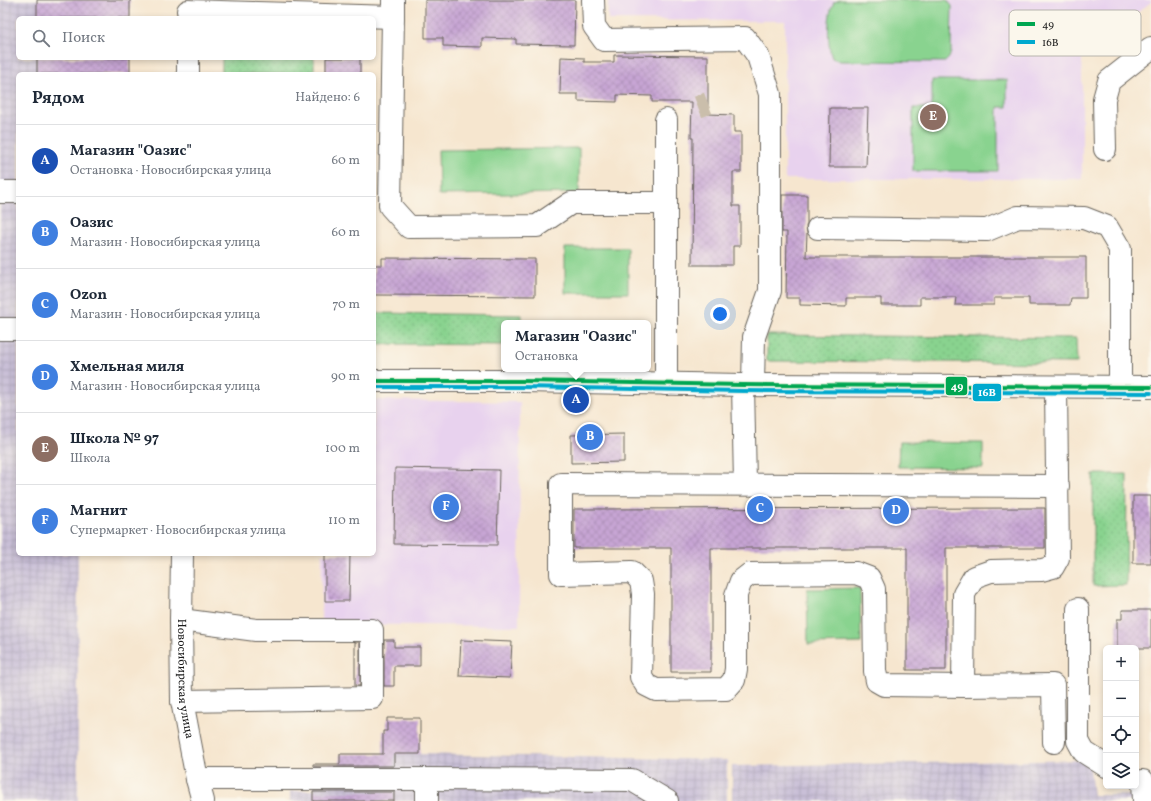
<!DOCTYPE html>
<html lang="ru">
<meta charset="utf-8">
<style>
:root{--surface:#fff;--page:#f2f2f3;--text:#1f2937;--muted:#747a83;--line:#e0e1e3;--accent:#c8321e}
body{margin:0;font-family:Vollkorn,serif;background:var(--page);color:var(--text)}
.controls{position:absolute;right:12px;bottom:12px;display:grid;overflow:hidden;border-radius:6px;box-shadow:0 2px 6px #0003}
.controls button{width:36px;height:36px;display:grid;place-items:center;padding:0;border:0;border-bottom:1px solid var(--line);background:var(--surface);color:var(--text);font:20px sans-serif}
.you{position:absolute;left:720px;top:314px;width:14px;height:14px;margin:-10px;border:3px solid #fff;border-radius:50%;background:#1a73e8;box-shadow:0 0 0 6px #1a73e833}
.badge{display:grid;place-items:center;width:26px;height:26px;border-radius:50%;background:var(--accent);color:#fff;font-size:13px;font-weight:700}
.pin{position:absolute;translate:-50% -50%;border:2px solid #fff;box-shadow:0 1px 4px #0006}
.popup{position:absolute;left:501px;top:320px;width:150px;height:52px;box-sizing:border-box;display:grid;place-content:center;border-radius:6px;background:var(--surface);filter:drop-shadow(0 1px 3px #0005);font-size:13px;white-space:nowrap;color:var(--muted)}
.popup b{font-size:15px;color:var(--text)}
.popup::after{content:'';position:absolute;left:50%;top:100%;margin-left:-8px;border:8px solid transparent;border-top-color:var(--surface)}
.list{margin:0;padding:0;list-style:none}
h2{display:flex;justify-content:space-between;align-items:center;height:52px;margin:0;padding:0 16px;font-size:17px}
h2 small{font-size:13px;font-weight:400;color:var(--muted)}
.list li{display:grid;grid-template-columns:26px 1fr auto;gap:12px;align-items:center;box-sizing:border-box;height:72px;padding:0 16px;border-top:1px solid var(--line)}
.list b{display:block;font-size:15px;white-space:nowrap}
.list p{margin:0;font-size:13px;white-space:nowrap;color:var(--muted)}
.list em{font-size:13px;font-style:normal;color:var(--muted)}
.icon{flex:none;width:22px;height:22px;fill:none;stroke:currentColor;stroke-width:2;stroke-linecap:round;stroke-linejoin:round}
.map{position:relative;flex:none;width:1151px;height:801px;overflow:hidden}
.search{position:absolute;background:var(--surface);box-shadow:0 2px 6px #0003;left:16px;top:16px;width:360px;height:44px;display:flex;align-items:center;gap:10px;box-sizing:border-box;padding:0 14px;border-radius:6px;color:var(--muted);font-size:15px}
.panel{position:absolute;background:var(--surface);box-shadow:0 2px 6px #0003;left:16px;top:72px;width:360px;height:484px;border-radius:6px}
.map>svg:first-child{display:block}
</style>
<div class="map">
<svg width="1151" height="801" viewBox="0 0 1151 801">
<defs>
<pattern id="industrial-grid" width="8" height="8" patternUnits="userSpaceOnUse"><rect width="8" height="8" fill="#c9bfd7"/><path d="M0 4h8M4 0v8" fill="none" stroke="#aca4b8"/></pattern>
<pattern id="grass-dots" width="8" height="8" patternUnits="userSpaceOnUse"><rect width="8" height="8" fill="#89d38f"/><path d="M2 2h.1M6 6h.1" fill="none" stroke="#76b57b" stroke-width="1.8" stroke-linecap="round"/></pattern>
<pattern id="building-cross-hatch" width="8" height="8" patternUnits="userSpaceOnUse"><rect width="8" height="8" fill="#c7a5d4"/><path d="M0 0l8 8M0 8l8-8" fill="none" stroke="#aa8db5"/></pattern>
</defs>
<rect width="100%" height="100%" fill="#fbf7ec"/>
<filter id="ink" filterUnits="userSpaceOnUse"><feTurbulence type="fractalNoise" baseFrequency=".025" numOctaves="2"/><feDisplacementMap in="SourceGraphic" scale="8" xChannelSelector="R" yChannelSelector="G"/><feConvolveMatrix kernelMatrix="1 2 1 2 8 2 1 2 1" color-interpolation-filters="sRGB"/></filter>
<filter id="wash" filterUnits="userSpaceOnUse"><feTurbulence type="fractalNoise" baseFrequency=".012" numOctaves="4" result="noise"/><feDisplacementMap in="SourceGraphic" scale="16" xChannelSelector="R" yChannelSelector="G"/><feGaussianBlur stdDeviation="0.9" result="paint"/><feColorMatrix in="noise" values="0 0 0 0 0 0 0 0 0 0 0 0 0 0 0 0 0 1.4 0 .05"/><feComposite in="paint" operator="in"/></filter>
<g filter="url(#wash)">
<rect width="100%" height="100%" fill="#f6e6cf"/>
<path fill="#e8d2ee" d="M608 0H1151V2L1082 56V179H785V21L608 20Z
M374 400 520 402 519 626 321 624 322 554H374Z"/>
<path fill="url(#industrial-grid)" d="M0 0H76L77 18H18V58H77V74H18V554H78V801H0Z
M340 754H420L727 760V801H290V791L313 790V764H340Z
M1089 760 1093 795H1140V801H732V766Z"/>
<path fill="url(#grass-dots)" stroke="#527856" d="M222 58H314V74H222Z
M374 313 522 315V323H504V345L374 344Z
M767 335 1076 338 1077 363 767 361Z
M1093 474H1127L1126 585 1093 586Z"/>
<path fill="#89d38f" stroke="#527856" d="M840 0H947L952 6 951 52 949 58 945 62 840 61 832 58C827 45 827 14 834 2Z
M932 80H1007V107H998V171H913V108H932Z
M579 148V193L439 195 438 150Z
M565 248H628V293H565Z
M899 442 983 443V468L898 467Z
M860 588 861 643 808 644 807 589Z"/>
<g id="blocks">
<path fill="url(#building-cross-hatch)" d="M37 0H130V18H37Z
M425 0H575L574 45 516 44V39L482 38V47L443 46V38H425Z
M614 55 708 56V114L734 115V132H741V172H733V206H740V246H733V265H692L693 138H691L692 102H652V96L617 95V102L578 101V94H560L561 57 584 58V62H614Z
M37 58H130V74H37Z
M326 58H360V74H326Z
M830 108H868L866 167H829Z
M782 195H807V223L806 227 807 233 806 257H1086V298H1071L1070 305H1029V298H994V305H955L956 297H920V305H881V298H846V306L800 305V298H786L787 232H782Z
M382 258 535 259V296L374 295V265H382Z
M624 434V462L571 463V435Z
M395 468 499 470 497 545 394 544Z
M1133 496H1151V563H1133Z
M1045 508V548H946V670H907V548H711V672H671V548H574V509Z
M325 554H350L349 601H325Z
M1122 610H1151V648H1117V619H1122Z
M384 640H394V647H420V666H394V686H384Z
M461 640 512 642 510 678 459 676Z
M355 642H360V686H355Z
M387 718H420V754H394V766H313V764H340V754H383V731H387Z
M313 792H394V801H313Z"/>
</g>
</g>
<g filter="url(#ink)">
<use href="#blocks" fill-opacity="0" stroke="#68635b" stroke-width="1"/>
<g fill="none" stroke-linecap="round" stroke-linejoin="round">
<path stroke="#cabeab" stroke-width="22" stroke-dasharray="22 11" stroke-linecap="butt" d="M698 107 708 103"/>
<defs>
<g id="minor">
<path d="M593 0 594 26 604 40 745 38 758 56 770 94V291L754 337 753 384"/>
<path d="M188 11 393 17V0"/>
<path d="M393 17 390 206 409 227 537 226 571 203H665"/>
<path d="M188 74V58"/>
<path d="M666 120V384"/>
<path d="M1105 149 1104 99 1109 81 1151 48"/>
<path d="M0 192H18"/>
<path d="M818 228 987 230 1018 217 1084 218 1107 227 1120 249V387"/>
<path d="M0 329H18"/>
<path d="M374 381H523L743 385 1151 387"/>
<path d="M743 385 745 484"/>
<path id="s1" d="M182 554 181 620 182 701 197 779 203 801"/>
<path d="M1078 609V741L1084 752 1106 766"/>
<path d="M181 620 256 630H372V698L182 701"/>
<path d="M963 686 884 685 877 681 875 671 874 589 869 578 856 573 750 574 741 581 736 595V669L734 680 726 689 656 690 646 685 641 677 643 594 641 581 632 572 561 574V484L1058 486"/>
<path d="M1054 742 1053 685 963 686 964 594 974 577 991 571 1042 570 1053 567 1058 558 1056 387"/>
<path d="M197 779H427L632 780 667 801"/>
<path d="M1143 781 1144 801"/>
<path d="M427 801V779"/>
</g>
</defs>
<use href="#minor" stroke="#68635b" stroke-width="24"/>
<use href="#minor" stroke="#fff" stroke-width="22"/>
<defs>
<path id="bus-1" d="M374 381H523L743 385 1151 387"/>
<path id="bus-2" d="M374 387H523L743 391 1151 393"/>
</defs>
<use href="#bus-1" stroke="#fbf7ec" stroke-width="7"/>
<use href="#bus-2" stroke="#fbf7ec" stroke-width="7"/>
<use href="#bus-1" stroke="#00a651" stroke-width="4"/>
<use href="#bus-2" stroke="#00a9ce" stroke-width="4"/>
</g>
</g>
<g text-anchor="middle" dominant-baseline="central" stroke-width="3" stroke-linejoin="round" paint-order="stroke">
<g font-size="12" fill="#1c1c1c" stroke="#fbf7ec">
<text stroke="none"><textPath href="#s1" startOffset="125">Новосибирская улица</textPath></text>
</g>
</g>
<rect x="1009" y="10" width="132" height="46" rx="6" fill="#fbf7ec" stroke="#b8b5ae" stroke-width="1"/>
<rect x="1017" y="22" width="18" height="4" fill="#00a651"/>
<rect x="1017" y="40" width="18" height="4" fill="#00a9ce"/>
<g font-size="11" fill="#1c1c1c">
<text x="1042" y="28">49</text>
<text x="1042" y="46">16В</text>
</g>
<g stroke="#fbf7ec" stroke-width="1.5">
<rect x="945" y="376" width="23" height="20" rx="4" fill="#00a651"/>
<rect x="972" y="383" width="30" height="19" rx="4" fill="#00a9ce"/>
</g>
<g font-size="11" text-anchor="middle" font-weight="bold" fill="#fff">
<text x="957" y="390">49</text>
<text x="987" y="396">16В</text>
</g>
</svg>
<div class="controls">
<button>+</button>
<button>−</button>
<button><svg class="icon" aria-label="locate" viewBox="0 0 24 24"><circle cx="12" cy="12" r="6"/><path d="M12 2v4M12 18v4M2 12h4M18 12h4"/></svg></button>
<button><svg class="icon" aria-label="layers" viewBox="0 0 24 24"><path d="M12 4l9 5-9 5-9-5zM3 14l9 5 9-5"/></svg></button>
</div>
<div class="you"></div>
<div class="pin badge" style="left:576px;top:400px;background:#1a4fb4">A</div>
<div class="popup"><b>Магазин &quot;Оазис&quot;</b>Остановка</div>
<div class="pin badge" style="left:590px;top:437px;background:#3f7fe0">B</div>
<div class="pin badge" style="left:760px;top:509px;background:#3f7fe0">C</div>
<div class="pin badge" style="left:896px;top:511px;background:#3f7fe0">D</div>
<div class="pin badge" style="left:933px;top:117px;background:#8d6e63">E</div>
<div class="pin badge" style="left:446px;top:507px;background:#3f7fe0">F</div>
<div class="search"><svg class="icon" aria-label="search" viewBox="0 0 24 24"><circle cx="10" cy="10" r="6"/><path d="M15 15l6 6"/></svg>Поиск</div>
<section class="panel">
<h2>Рядом<small>Найдено: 6</small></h2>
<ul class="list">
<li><span class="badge" style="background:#1a4fb4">A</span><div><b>Магазин &quot;Оазис&quot;</b><p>Остановка · Новосибирская улица</p></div><em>60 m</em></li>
<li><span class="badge" style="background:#3f7fe0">B</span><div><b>Оазис</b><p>Магазин · Новосибирская улица</p></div><em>60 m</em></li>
<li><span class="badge" style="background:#3f7fe0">C</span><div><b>Ozon</b><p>Магазин · Новосибирская улица</p></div><em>70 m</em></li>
<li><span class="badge" style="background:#3f7fe0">D</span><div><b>Хмельная миля</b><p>Магазин · Новосибирская улица</p></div><em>90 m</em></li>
<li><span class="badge" style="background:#8d6e63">E</span><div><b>Школа № 97</b><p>Школа</p></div><em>100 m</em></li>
<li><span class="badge" style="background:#3f7fe0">F</span><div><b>Магнит</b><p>Супермаркет · Новосибирская улица</p></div><em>110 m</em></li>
</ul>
</section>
</div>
